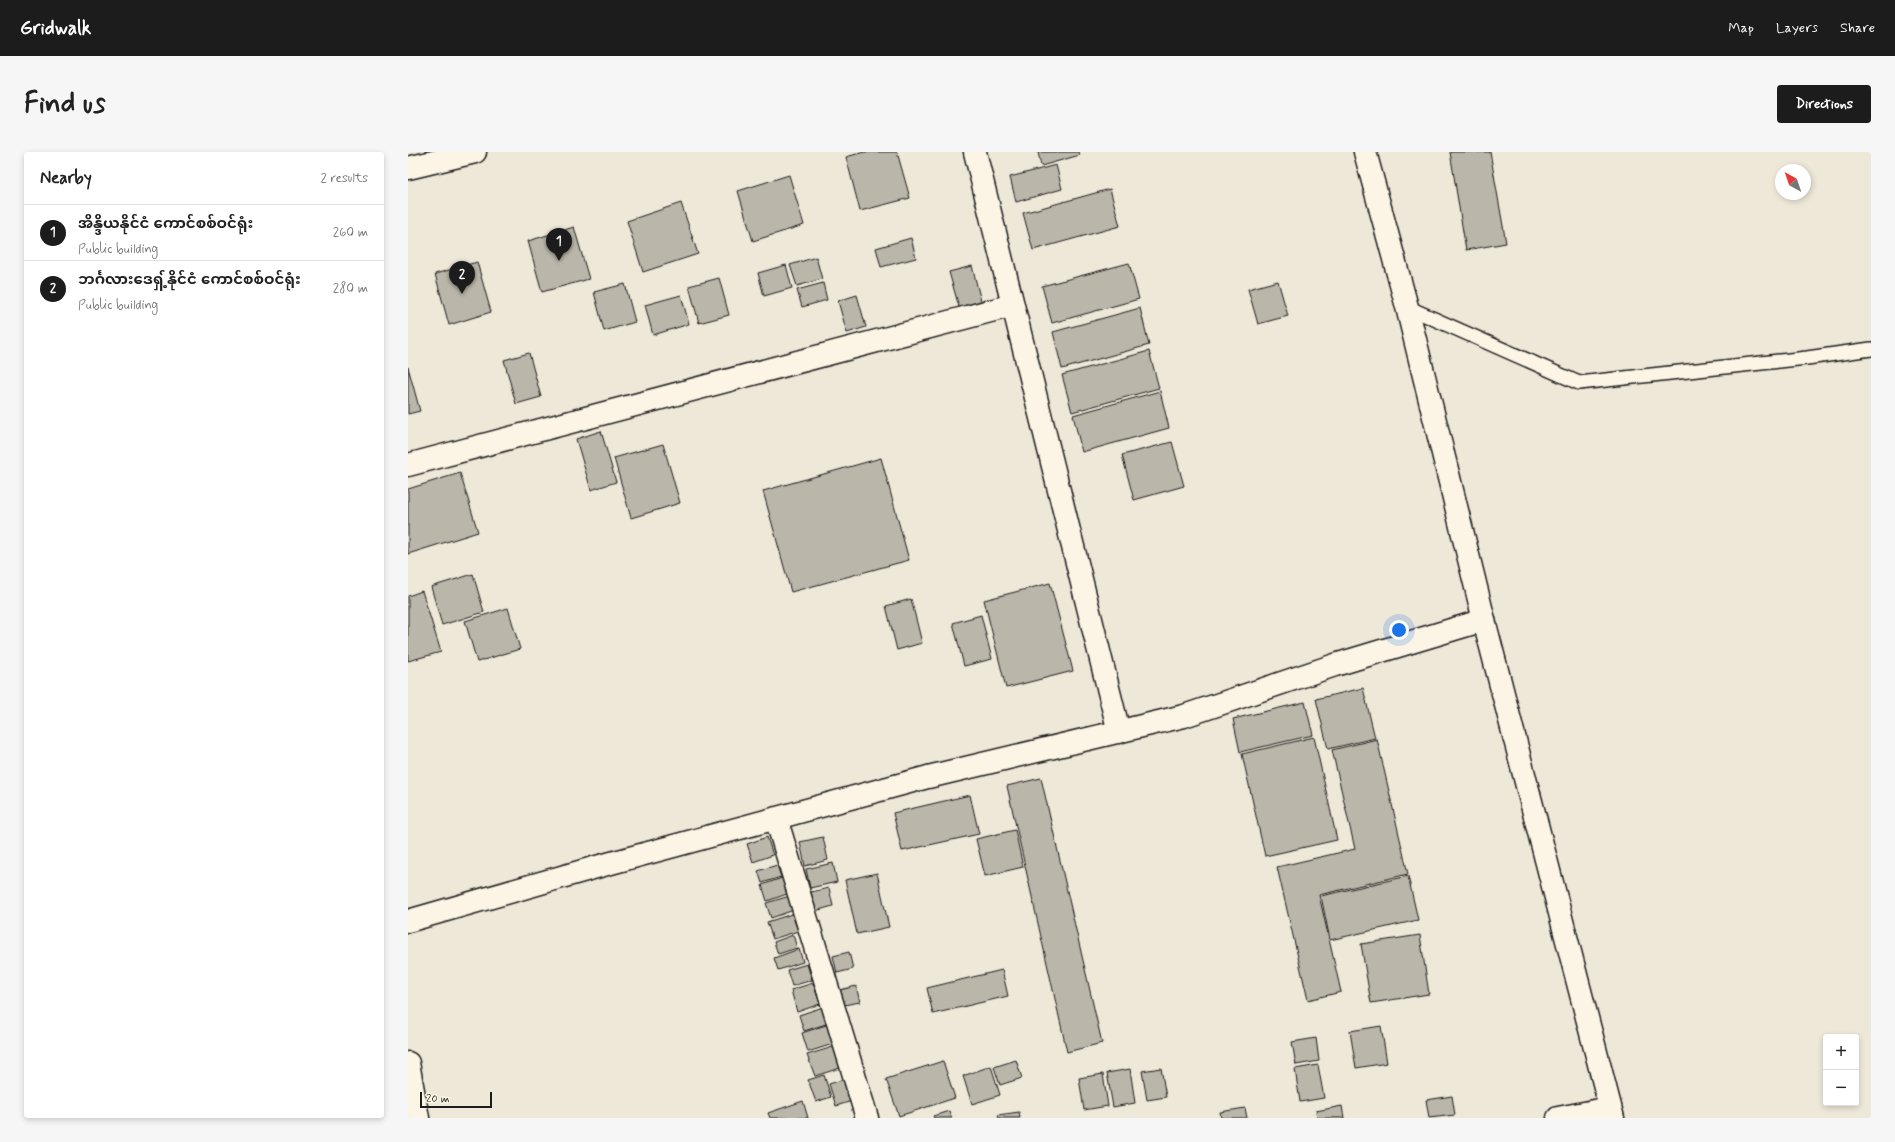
<!DOCTYPE html>
<meta charset="utf-8">
<style>
:root{--surface:#fff;--page:#f6f6f6;--text:#222;--muted:#767676;--line:#e0e0e0;--accent:#1c1c1c}
body{margin:0;font-family:Mynerve,"Noto Sans Myanmar",sans-serif;background:var(--page);color:var(--text)}
.controls{position:absolute;right:12px;bottom:12px;display:grid;overflow:hidden;border-radius:4px;box-shadow:0 2px 6px #0003}
.controls button{width:36px;height:36px;display:grid;place-items:center;padding:0;border:0;border-bottom:1px solid var(--line);background:var(--surface);color:var(--text);font:20px sans-serif}
.compass{position:absolute;left:1367px;top:12px;width:36px;height:36px;border-radius:50%;background:var(--surface);box-shadow:0 2px 6px #0003;rotate:320deg}
.scale{position:absolute;left:12px;bottom:10px;width:72px;box-sizing:border-box;padding-left:4px;border:2px solid #1c1c1c;border-top:0;font-size:11px;line-height:14px;white-space:nowrap;color:#1c1c1c;-webkit-text-stroke:3px #fcf5e5;paint-order:stroke}
.you{position:absolute;left:991px;top:478px;width:14px;height:14px;margin:-10px;border:3px solid #fff;border-radius:50%;background:#1a73e8;box-shadow:0 0 0 6px #1a73e833}
.badge{display:grid;place-items:center;width:26px;height:26px;border-radius:50%;background:var(--accent);color:#fff;font-size:13px;font-weight:700}
.pin{position:absolute;translate:-50% -33px;filter:drop-shadow(0 1px 2px #0008)}
.pin::after{content:'';position:absolute;top:21px;width:14px;height:12px;background:inherit;clip-path:polygon(0 0,100% 0,50% 100%)}
.list{margin:0;padding:0;list-style:none}
h2{display:flex;justify-content:space-between;align-items:center;height:52px;margin:0;padding:0 16px;font-size:17px}
h2 small{font-size:13px;font-weight:400;color:var(--muted)}
.list li{display:grid;grid-template-columns:26px 1fr auto;gap:12px;align-items:center;box-sizing:border-box;height:56px;padding:0 16px;border-top:1px solid var(--line)}
.list b{display:block;font-size:15px;white-space:nowrap}
.list p{margin:0;font-size:13px;white-space:nowrap;color:var(--muted)}
.list em{font-size:13px;font-style:normal;color:var(--muted)}
.map{position:relative;flex:none;width:1463px;height:966px;overflow:hidden;border-radius:4px}
header{display:flex;align-items:center;gap:24px;box-sizing:border-box;height:56px;padding:0 20px;background:var(--accent);color:#fff}
header strong{font-size:19px}
nav{display:flex;gap:22px;margin-inline-start:auto;font-size:14px}
.intro{display:flex;align-items:center;justify-content:space-between;box-sizing:border-box;height:96px;padding:0 24px}
h1{margin:0;font-size:28px}
.button{padding:10px 18px;border-radius:4px;background:var(--accent);color:#fff;font-size:14px;font-weight:700}
main{display:flex;gap:24px;padding:0 24px}
aside{flex:1;background:var(--surface);border-radius:4px;box-shadow:0 2px 6px #0003}
.map>svg:first-child{display:block}
</style>
<header>
<strong>Gridwalk</strong>
<nav><a>Map</a><a>Layers</a><a>Share</a></nav>
</header>
<div class="intro"><h1>Find us</h1><a class="button">Directions</a></div>
<main>
<aside>
<h2>Nearby<small>2 results</small></h2>
<ul class="list">
<li><span class="badge">1</span><div><b>အိန္ဒိယနိုင်ငံ ကောင်စစ်ဝင်ရုံး</b><p>Public building</p></div><em>260 m</em></li>
<li><span class="badge">2</span><div><b>ဘင်္ဂလားဒေရှ့်နိုင်ငံ ကောင်စစ်ဝင်ရုံး</b><p>Public building</p></div><em>280 m</em></li>
</ul>
</aside>
<div class="map">
<svg width="1463" height="966" viewBox="0 0 1463 966">
<rect width="100%" height="100%" fill="#eee8d9"/>
<filter id="ink" filterUnits="userSpaceOnUse"><feTurbulence type="fractalNoise" baseFrequency=".025" numOctaves="2"/><feDisplacementMap in="SourceGraphic" scale="8" xChannelSelector="R" yChannelSelector="G"/><feConvolveMatrix kernelMatrix="1 2 1 2 8 2 1 2 1" color-interpolation-filters="sRGB"/></filter>
<g filter="url(#ink)">
<path fill="#bab6aa" stroke="#1c1c1c" d="M456 0H489L502 46 452 59 438 5Z
M630 0H671L672 3 633 14Z
M1042 0H1082L1098 91 1058 98Z
M648 13 654 37 608 50 602 25Z
M381 23 396 73 345 89 330 39Z
M702 37 712 74 625 98 615 61Z
M273 51 290 102 235 120 219 69Z
M166 75 181 127 134 140 120 89Z
M503 86 508 106 473 115 468 96Z
M408 105 414 127 389 134 382 113Z
M69 110 83 160 41 173 27 122Z
M721 111 731 147 644 171 634 134Z
M378 113 384 136 356 144 350 121Z
M564 114 573 149 551 155 541 120Z
M311 126 321 163 291 171 281 134Z
M870 129 880 164 850 172 840 137Z
M415 131 419 148 394 155 389 138Z
M217 132 227 170 196 179 186 140Z
M273 143 281 172 245 183 237 153Z
M449 143 458 175 439 181 430 149Z
M732 156 741 193 654 217 645 180Z
M741 199 751 236 664 260 654 223Z
M121 201 133 245 108 252 96 208Z
M0 215 12 259 0 262Z
M752 239 761 276 674 300 665 263Z
M193 279 208 330 183 338 168 287Z
M764 290 776 334 726 348 714 303Z
M255 292 272 351 223 366 206 306Z
M473 306 501 408 383 440 355 339Z
M52 321 70 380 0 402V337Z
M65 422 76 460 34 473 23 435Z
M642 431 665 519 598 536 576 448Z
M14 439 33 500 0 509V444Z
M503 447 514 491 489 498 478 454Z
M100 456 112 497 69 510 57 469Z
M573 463 584 507 556 514 545 471Z
M955 536 967 586 920 597 908 547Z
M897 550 905 583 832 600 825 567Z
M906 585 929 688 857 704 834 602Z
M969 587 1000 722 911 743 933 840 900 848 869 715 947 697 924 598Z
M633 626 694 891 659 900 599 634Z
M562 643 571 682 494 699 485 661Z
M607 678 615 715 577 724 568 687Z
M359 685 365 703 345 710 339 692Z
M415 685 420 708 397 714 392 690Z
M425 711 429 730 402 736 398 717Z
M369 713 373 725 354 731 350 719Z
M469 721 481 775 449 782 437 728Z
M1000 724 1010 768 922 788 913 744Z
M374 726 379 742 359 749 354 733Z
M421 736 425 754 407 759 403 740Z
M382 744 386 758 363 766 358 751Z
M384 762 390 779 365 787 359 770Z
M385 783 389 796 370 802 366 790Z
M1012 783 1021 842 963 851 953 792Z
M391 797 395 810 370 818 366 806Z
M441 800 445 817 429 821 425 804Z
M399 812 404 828 384 834 379 818Z
M594 818 600 844 525 862 519 836Z
M405 831 412 852 389 860 383 838Z
M448 834 452 850 436 853 432 838Z
M415 855 421 871 396 879 391 863Z
M421 872 428 891 400 900 394 881Z
M973 874 979 911 948 916 942 879Z
M908 886 911 909 888 913 884 890Z
M428 894 435 915 407 924 399 903Z
M608 908 614 926 592 933 586 915Z
M535 909 547 946 491 964 478 927Z
M910 913 916 946 892 950 887 917Z
M583 914 592 943 564 952 555 924Z
M753 916 758 945 739 948 734 919Z
M722 917 727 951 705 955 699 921Z
M695 922 700 954 676 958 671 926Z
M416 923 423 945 408 950 400 928Z
M440 926 447 948 428 954 421 932Z
M1044 944 1047 963 1021 966 1018 948Z
M395 949 400 966H362L360 961Z
M934 954 936 966H909L908 959Z
M837 956 839 966H813L812 960Z
M541 959 544 966H526L525 964Z
M611 960 612 966H591L590 963Z"/>
<g fill="none" stroke-linecap="round" stroke-linejoin="round">
<defs>
<path id="lane" d="M999 155 1171 231 1399 206 1463 197"/>
<path id="street" d="M567 0 711 580
M0 313 605 153
M368 666 459 966
M0 769 192 714 520 625 776 564 927 513 1076 468
M0 911 10 966
M1150 966 1202 956"/>
<path id="secondary" d="M957 0 999 155 1076 468 1205 966
M0 16 67 0"/>
</defs>
<use href="#lane" stroke="#1c1c1c" stroke-width="16"/>
<use href="#street" stroke="#1c1c1c" stroke-width="25"/>
<use href="#secondary" stroke="#1c1c1c" stroke-width="25"/>
<use href="#lane" stroke="#fcf5e5" stroke-width="13"/>
<use href="#street" stroke="#fcf5e5" stroke-width="22"/>
<use href="#secondary" stroke="#fcf5e5" stroke-width="22"/>
</g>
</g>
</svg>
<div class="controls">
<button>+</button>
<button>−</button>
</div>
<svg class="compass" viewBox="-18 -18 36 36"><path d="M0-13l5 13h-10z" fill="#e53935"/><path d="M0 13l5-13h-10z" fill="#767676"/></svg>
<div class="scale">20 m</div>
<div class="you"></div>
<div class="pin badge" style="left:151px;top:109px">1</div>
<div class="pin badge" style="left:54px;top:142px">2</div>
</div>
</main>
